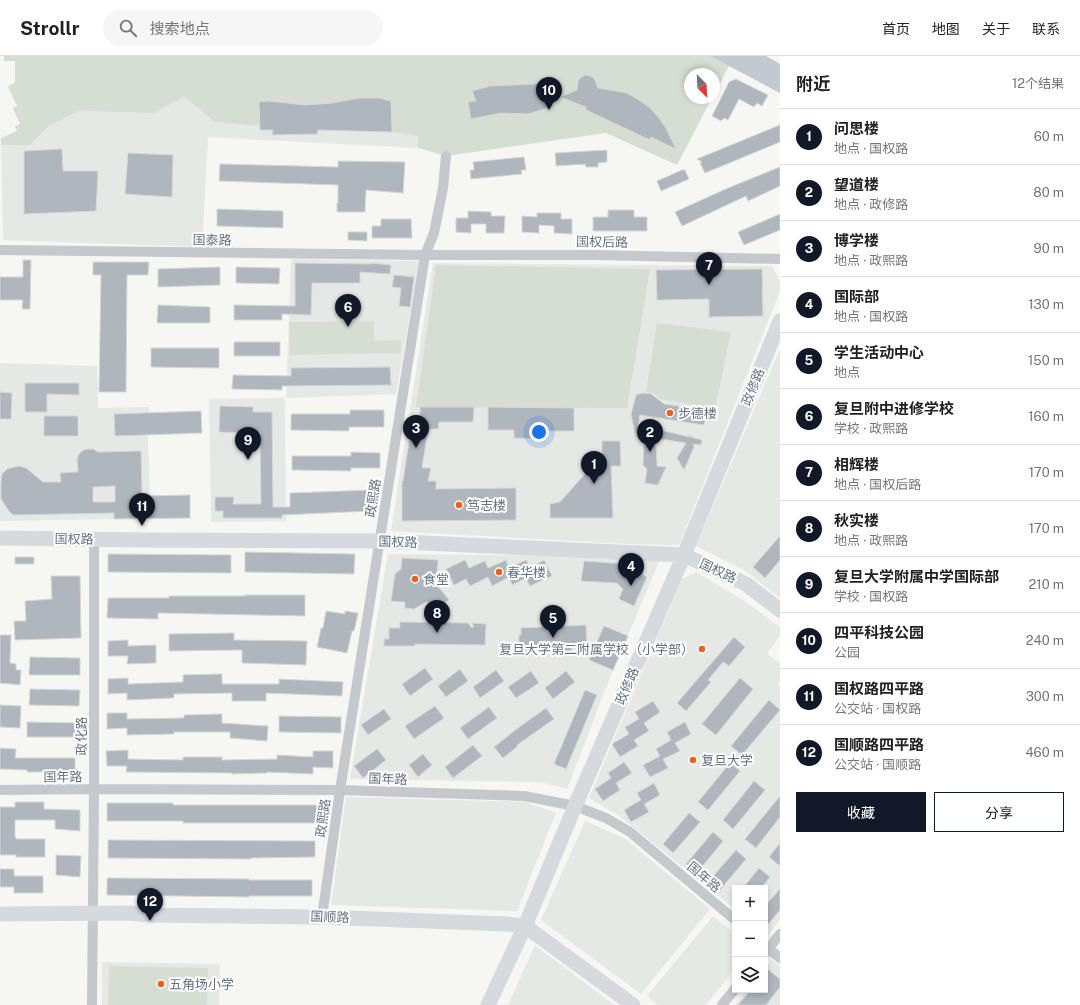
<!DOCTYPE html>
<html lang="zh">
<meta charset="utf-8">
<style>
:root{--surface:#fff;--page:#f6f6f6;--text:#202124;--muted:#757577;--line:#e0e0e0;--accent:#111827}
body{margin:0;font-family:"Public Sans","Noto Sans SC",sans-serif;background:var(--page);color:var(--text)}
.controls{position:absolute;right:12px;bottom:12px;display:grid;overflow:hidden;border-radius:0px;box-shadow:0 2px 6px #0003}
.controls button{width:36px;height:36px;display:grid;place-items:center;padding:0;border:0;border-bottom:1px solid var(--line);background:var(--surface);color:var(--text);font:20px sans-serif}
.compass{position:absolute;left:684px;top:12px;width:36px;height:36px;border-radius:50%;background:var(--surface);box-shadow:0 2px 6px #0003;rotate:156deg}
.you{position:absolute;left:539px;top:376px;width:14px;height:14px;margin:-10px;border:3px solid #fff;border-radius:50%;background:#1a73e8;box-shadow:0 0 0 6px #1a73e833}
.badge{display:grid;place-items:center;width:26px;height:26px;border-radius:50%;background:var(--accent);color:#fff;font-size:13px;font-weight:700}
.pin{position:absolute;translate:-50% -33px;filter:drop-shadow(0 1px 2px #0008)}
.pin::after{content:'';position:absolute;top:21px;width:14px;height:12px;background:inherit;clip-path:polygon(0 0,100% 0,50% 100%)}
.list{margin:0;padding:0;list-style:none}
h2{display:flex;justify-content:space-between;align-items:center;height:52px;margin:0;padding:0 16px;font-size:17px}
h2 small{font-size:13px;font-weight:400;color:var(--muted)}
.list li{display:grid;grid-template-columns:26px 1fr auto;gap:12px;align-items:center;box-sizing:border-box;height:56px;padding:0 16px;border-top:1px solid var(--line)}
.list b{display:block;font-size:15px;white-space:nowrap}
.list p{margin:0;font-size:13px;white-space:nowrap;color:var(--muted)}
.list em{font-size:13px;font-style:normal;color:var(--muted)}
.actions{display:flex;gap:8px;padding:12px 16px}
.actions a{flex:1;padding:9px 0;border:1px solid var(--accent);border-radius:0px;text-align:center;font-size:14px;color:var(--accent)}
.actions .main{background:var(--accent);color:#fff}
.icon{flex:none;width:22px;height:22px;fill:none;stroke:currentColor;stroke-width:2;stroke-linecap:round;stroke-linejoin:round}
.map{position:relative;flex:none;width:780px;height:949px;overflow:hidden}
header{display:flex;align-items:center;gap:24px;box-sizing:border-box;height:56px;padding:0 20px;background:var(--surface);border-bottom:1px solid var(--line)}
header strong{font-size:19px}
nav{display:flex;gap:22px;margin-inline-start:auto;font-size:14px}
.search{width:280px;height:36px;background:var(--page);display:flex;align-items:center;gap:10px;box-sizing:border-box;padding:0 14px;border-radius:22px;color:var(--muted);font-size:15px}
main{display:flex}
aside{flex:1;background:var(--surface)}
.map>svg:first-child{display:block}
</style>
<header>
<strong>Strollr</strong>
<div class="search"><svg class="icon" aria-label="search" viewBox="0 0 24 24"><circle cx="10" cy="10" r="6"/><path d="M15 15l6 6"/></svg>搜索地点</div>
<nav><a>首页</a><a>地图</a><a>关于</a><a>联系</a></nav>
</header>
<main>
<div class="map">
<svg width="780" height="949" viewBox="0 0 780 949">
<rect width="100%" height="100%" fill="#f6f6f2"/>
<path fill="#e6e8e5" d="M184 41 215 66 260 70 259 46 379 42 391 45 392 76 419 80 418 92 208 81 202 191 3 184 1 89H30L50 69 78 55 154 57Z
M291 203 419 205 396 338 286 342Z
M433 207 772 210 780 225V235L679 489 628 488 391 475Z
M780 293V542L744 514 696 490Z
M0 307 97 310 98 352 149 351 148 385 150 440H117L114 463 0 465Z
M285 342 286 465 211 466 209 343Z
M388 498 661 501 605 634 567 733 541 726 350 723Z
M696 516 743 544 780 571V580L767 597 780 608V626L778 629 780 631V864L768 879 765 877V832H735V853L619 760 589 742 682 523Z
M346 741 525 746 556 757 517 855 331 849Z
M585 765 624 782 710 853 641 938 541 864Z
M713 860 735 878V913L706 949H658L647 940Z
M535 889 614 949H508Z
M772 904 780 910V949H735L747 934H765V912Z
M102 906 220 908 219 949H102Z"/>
<path fill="#d6ded3" d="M4 0H710L729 10 714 39V18H690V42H712L677 109 606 77 446 100 418 92V80L392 76 391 45C368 39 352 46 330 47 306 50 283 48 259 47L260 70 215 66 184 41 154 57 78 55 50 69 30 89H1V82L17 75 15 70 20 68 13 52 17 50 8 30 15 27V5H4Z
M436 209 650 213 627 352 416 351Z
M374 265V285L401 284V297L290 299 289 266Z
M657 267 731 276 715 353 660 343 654 337 646 336Z
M109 910 208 912 207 949H108Z"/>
<path fill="#c1cad0" d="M710 0H766L780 8V37Z"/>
<path fill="#b0b6bd" stroke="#d7d7d5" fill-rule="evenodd" d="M585 19 590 20 594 22 598 32 627 37 639 44 650 52 659 62 666 72 676 93 651 81 650 84 586 54V51L560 41 577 34 578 25 580 22Z
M736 23 768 39 762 50 757 47 754 51 739 43 728 64 724 62 721 65 712 60 729 26Z
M549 25 550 28H553L549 50 547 51V52L528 58 501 57 471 63 468 46 476 45 472 35 490 30 534 28Z
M359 42H379L391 45 392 76 318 74 317 78 272 79 273 74H260L259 46 268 45 306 49 332 47Z
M780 69V86L705 117 700 107 702 106 697 103Z
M62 93 63 115H98L96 155 24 158V95Z
M607 94V106L598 107V111H586L585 108 556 110 555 97Z
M128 97 173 99 172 141 125 138Z
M524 101 526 114H521L522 118 471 123 470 114H474L473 106Z
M338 105 405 106 403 137 366 134 365 156H337V147H338V129L219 125 220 108 338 111Z
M780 111V130L748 145 746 140 682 170 675 156 728 132Z
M682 114H685L689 123 661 135 657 125Z
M217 153 283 155V172L217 170Z
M608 154H634V161H647V175H593V161H608Z
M468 155 491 156V160H505L504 177H486V168H471V177L456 176V162H468Z
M537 157H561V163H572V178L554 177V170L539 169V177L522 176V160L537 161Z
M780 158V174L744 189 738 176Z
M381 163H411L412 182H372V170H381Z
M348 176H367V185L348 184Z
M23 204H31L30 253H22L23 244H0V221H23Z
M93 206H149L148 219H127L126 336H99L101 219H93Z
M295 207 371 208V207L391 209 390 218 360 216V227H312L311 259 282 258V264H234V249L295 250Z
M220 211V229L158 231V213Z
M236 211 280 212 279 228 236 227Z
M762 213 763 260 709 261V243L657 244 656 214Z
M394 219 414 221 410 251 399 250 401 232 392 231Z
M158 249 210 251V267H157Z
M234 286H280V300H234Z
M151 292H219V312L151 311Z
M390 311 391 329 282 330V334L232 333 233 319 291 320V312Z
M25 327H79V339L47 338V356H25Z
M0 336 12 337 11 363H0Z
M643 337 651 338 664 348 708 354 704 369 640 359 636 381 631 359 636 339Z
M220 350 253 351V356H272L273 451H290V437L370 434V455L282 459V462H223V455H215V441H234L233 448H261L260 377 219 376Z
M420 351H474L473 366H439L438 373H428L422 412H431L428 425H436V433L516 432V464L402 465V425H403L413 359H420Z
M488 351 574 352V375H547V383L514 382V374H488Z
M350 354H384V371H349V375L291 374V358H350Z
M201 355 202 377 115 380 114 358Z
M44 360H78V380H44Z
M657 373 689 381 690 378 691 381 702 384 701 389 693 388 694 391 684 414 677 402 686 387 661 383 656 388 657 410 666 411 658 429 645 427 647 413 643 409 644 384Z
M602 385H620L621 410H611L613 462H550V448L560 446 593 409 602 408Z
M88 393H93L98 396 141 395 142 440 190 439V462L114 463V457L13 459 8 454 1 443V426L2 418 7 413 19 410 26 412 43 426H61L60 417 78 416 77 403 79 398 83 394ZM115 430V446H93V431Z
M351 396 380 397V412H351V415L292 414V400H351Z
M780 480V504L765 522 753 511Z
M245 496 355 498 354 518 245 516Z
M108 498 231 499V517L108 516Z
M15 501H34V508H15Z
M402 502 438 504 436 528 449 544 439 550 426 546 414 553 405 552V546L391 545 395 518 401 513Z
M465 504 469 512 485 505 488 512 506 504 509 512 526 504 530 512 544 504 552 520 530 530 526 522 512 529 509 521 492 530 488 521 470 530 466 523 454 529 446 513Z
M584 505 640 509 643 515V519L647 521 634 550 619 543 623 533 617 527 581 525Z
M51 520H80L81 582 15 584 14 565H26L25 545 52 543Z
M245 539H305V560L158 557V563L107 562 108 542H169V540H245Z
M326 555 345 558V555L358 557 354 575H352L347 597 317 591 321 572H323Z
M400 566 468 567 472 572 474 571 472 567 486 568 485 589 415 588V590H384V583H389V572H400Z
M586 569 587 590H571L572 595 546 596V594L519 595V579H521V572Z
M604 570 628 580 613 614 589 604Z
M234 577V584L307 585 306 609 242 607V594L169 595V578Z
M0 579H11L10 607 16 608V614H21L20 629 0 627Z
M734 581 745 591 729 610 723 606 708 624 711 626 686 655 677 647Z
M128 584V590L156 589V607L127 608 128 600H108V585Z
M30 601 80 602V619H29Z
M425 612 433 623 410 640 402 628Z
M460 613 468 625 446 641 438 630Z
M496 614 504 625 480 642 473 631Z
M531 615 539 627 516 642 508 631Z
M566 615 575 626 553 643 545 632Z
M222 618V628H279V623L343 626 342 640 266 637V645H232V637L174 638V642L127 644V637L108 638V623L128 622V628L183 626V619Z
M740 622 753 633 716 679 702 668Z
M30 633 80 634 79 650 29 649Z
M585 634 597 639 566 713 554 708Z
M769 644 780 654 742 699 731 690Z
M653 645 660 656 644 667 649 675 634 684 638 690 620 701 612 688 629 678 625 671 639 663 635 656Z
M0 649 21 650 20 672 0 671Z
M435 650 444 662 414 683 405 670Z
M489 651 497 662 468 683 460 672Z
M546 652 554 663 517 689 518 690 503 702 494 691 518 672Z
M384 653 391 663 368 679 361 669Z
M107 657H127V663L184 662V659L222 658V667L268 670 267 685 230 682V676H174V678L127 679V672L107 673Z
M279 660 341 661V677L279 676Z
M27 666 80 667V681H27Z
M685 666 691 678 675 687 680 695 663 703 668 712 650 721 643 709 660 700 656 693 671 684 667 676Z
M473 689 482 700 453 722 445 711Z
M0 692 16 693 15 702H75V716H27V714L0 713Z
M377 693 386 704 363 722 354 710Z
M128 694V703L183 704V701H222V704L277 703V699L313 701V695H333V712L313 711V718L267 716V717L232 718V717L126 716 127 710H107L106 695Z
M423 698 432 709 418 721 409 709Z
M624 706 632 717 616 727 620 734 603 745 595 733 611 722 608 717Z
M730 707 740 715 708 754 698 746Z
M754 725 765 734 733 773 723 764Z
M654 727 660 739 644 748 649 756 631 766 624 754 641 744 637 737Z
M780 740V761L756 792 745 783Z
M15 746H44V753L80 754V775L55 773V764H15V781H16V783H45V801H16V799H0V751H15Z
M107 747H173V749H326V767H183V765H107Z
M689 757 700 766 673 797 663 788Z
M713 776 723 785 697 817 686 808Z
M108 784 315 785V801L251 802V803L108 802Z
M780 787V810L769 801Z
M736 794 746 803 720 834 709 825Z
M56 799 81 800 80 821 56 819Z
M759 812 770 821 761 832H743Z
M0 813H14V820H43V837H14V831H0Z
M107 822 249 823V824H312V840H249V841L107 839Z
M780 833V854L765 872V850Z
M765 911 780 923V931L766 949H738L751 934H765Z"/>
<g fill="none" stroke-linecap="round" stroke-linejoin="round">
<path stroke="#c5c8cc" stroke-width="10" d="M0 194 425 199H595L780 203
M0 734 94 733 340 734 524 740 575 750 606 762 630 776 735 864
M322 861 340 734 425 199 434 177 443 132 446 100
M765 890 780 902
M765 897 780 878
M92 949 94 733V484
M722 949 735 933"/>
<path stroke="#d6dadf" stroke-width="15" d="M0 482 142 484 380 485 684 499 746 528 780 554
M0 858 130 857 149 859 322 861 506 868 525 870 633 949
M488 949 525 870 575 750 684 499 780 265"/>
</g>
<g fill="#ee611a" stroke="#fff" stroke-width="1.5">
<circle cx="670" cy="357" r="4"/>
<circle cx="459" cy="449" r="4"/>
<circle cx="499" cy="516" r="4"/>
<circle cx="415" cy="523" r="4"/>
<circle cx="702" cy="593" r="4"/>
<circle cx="693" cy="704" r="4"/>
<circle cx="161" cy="928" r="4"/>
</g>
<g text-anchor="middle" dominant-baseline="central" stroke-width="4" stroke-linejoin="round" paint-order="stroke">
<g font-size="13" fill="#637285" stroke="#fff">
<text transform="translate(212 184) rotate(1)">国泰路</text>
<text transform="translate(602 186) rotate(1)">国权后路</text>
<text transform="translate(753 331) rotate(-68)">政修路</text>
<text transform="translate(373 442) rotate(-81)">政熙路</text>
<text transform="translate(74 483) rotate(1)">国权路</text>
<text transform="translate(398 486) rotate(2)">国权路</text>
<text transform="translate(718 515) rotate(25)">国权路</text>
<text transform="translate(627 630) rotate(-67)">政修路</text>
<text transform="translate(81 680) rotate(-90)">政化路</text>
<text transform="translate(63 721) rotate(-1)">国年路</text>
<text transform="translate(388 723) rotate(2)">国年路</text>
<text transform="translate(323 762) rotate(-82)">政熙路</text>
<text transform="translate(704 821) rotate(40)">国年路</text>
<text transform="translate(330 861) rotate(2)">国顺路</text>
</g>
<g font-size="13" fill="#637285" stroke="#fff" text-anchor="start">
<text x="678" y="357">步德楼</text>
<text x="467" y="449">笃志楼</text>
<text x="507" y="516">春华楼</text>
<text x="423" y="523">食堂</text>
<text x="694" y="593" text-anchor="end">复旦大学第二附属学校（小学部）</text>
<text x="701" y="704">复旦大学</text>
<text x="169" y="928">五角场小学</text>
</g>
</g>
</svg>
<div class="controls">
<button>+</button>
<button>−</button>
<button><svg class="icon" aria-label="layers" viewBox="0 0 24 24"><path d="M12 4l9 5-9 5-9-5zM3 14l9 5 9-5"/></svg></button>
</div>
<svg class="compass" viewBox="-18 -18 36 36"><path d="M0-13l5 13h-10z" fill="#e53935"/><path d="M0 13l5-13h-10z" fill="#757577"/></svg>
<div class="you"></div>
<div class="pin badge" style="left:594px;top:428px">1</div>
<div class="pin badge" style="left:650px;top:396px">2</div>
<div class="pin badge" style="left:416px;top:392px">3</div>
<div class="pin badge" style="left:631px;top:530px">4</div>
<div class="pin badge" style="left:553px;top:582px">5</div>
<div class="pin badge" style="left:348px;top:271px">6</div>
<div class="pin badge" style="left:709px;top:229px">7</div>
<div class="pin badge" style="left:437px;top:577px">8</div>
<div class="pin badge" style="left:248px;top:404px">9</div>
<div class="pin badge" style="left:549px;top:54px">10</div>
<div class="pin badge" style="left:142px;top:470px">11</div>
<div class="pin badge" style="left:150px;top:865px">12</div>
</div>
<aside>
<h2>附近<small>12个结果</small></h2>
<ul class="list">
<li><span class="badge">1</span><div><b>问思楼</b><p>地点 · 国权路</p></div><em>60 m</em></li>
<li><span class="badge">2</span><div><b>望道楼</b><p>地点 · 政修路</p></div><em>80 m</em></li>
<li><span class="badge">3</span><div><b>博学楼</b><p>地点 · 政熙路</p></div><em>90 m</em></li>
<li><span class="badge">4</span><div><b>国际部</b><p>地点 · 国权路</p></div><em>130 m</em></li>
<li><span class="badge">5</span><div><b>学生活动中心</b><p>地点</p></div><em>150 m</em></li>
<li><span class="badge">6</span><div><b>复旦附中进修学校</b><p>学校 · 政熙路</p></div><em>160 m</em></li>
<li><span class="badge">7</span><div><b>相辉楼</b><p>地点 · 国权后路</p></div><em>170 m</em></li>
<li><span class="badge">8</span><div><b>秋实楼</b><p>地点 · 政熙路</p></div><em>170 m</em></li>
<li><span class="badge">9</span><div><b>复旦大学附属中学国际部</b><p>学校 · 国权路</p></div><em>210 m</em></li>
<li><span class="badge">10</span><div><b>四平科技公园</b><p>公园</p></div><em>240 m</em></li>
<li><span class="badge">11</span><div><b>国权路四平路</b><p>公交站 · 国权路</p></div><em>300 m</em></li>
<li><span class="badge">12</span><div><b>国顺路四平路</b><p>公交站 · 国顺路</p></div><em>460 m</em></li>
</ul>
<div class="actions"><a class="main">收藏</a><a>分享</a></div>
</aside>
</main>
